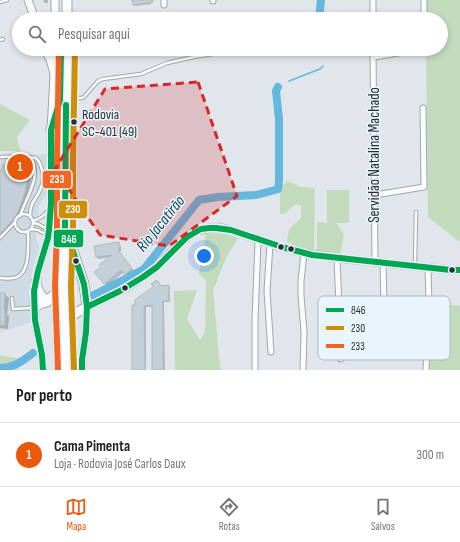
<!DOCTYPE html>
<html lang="pt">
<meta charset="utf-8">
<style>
:root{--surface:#fff;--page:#f2f2f2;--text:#202124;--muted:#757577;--line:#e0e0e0;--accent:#ea580c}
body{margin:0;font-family:"Sofia Sans Condensed",sans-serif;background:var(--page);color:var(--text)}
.you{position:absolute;left:204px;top:256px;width:14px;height:14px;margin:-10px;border:3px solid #fff;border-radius:50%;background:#1a73e8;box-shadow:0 0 0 6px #1a73e833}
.badge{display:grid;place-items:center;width:26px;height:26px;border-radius:50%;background:var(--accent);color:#fff;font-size:13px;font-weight:700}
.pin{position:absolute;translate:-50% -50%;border:2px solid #fff;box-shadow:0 1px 4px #0006}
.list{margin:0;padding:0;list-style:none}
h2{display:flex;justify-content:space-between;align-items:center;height:52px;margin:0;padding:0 16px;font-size:17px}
h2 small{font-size:13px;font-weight:400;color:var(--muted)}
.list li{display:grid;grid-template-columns:26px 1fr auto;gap:12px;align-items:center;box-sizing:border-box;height:64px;padding:0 16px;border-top:1px solid var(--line)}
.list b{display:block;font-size:15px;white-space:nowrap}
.list p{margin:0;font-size:13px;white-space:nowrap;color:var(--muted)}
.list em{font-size:13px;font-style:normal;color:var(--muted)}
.icon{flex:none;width:22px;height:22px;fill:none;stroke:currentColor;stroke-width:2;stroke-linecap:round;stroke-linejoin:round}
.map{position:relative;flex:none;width:460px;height:370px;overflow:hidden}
.search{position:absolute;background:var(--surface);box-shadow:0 2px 6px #0003;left:12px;right:12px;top:12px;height:44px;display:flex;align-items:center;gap:10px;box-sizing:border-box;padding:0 14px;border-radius:22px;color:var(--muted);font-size:15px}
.sheet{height:116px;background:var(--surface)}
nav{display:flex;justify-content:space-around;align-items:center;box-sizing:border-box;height:56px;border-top:1px solid var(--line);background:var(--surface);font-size:11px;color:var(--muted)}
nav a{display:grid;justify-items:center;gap:2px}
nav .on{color:var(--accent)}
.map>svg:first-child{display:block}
</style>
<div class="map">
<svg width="460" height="370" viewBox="0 0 460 370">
<rect width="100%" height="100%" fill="#e0e6eb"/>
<path fill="#cfdbe4" d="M46 154 47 179 46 194 39 206 36 238 39 247 33 267 29 293 32 322 0 332V155Z"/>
<path fill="#c2dbbc" d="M425 0H460V242L428 217 426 49H441V19H426Z
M0 104 30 120 17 137 20 151H0Z
M287 181 301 187 315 188 314 250 293 246 287 241 289 229 301 218V205L296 204 284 214H280V189Z
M327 190H349V223H335L337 224 344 235 340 254 317 251V222L327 223Z
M206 233H224L238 238 226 258 213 291 220 367 222 370H175L174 291 197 290 187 319 200 340 205 332 206 280 199 274Z
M433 301 444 306 456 305 460 306V370H429Z
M0 355 20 359 18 370H0Z"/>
<path fill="#0003" d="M42 0H48V3H44V1Z
M133 0H151V4L135 6 134 4Z
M28 169 30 171 31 178 29 189 21 213 17 222H16L0 240V175Z
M118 243 121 246V251L119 253 134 271 128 276 124 272 107 286 95 273 103 268 111 257 99 259 96 256Z
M169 286 170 288V302H164L165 370H153V307H146V370H133L136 306 161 287Z
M0 294H5L9 298 7 315 9 316 8 329 0 328Z"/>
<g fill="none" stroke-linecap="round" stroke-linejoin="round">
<path stroke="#65b7de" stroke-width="1.5" d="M289 81 320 69 323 66"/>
<path stroke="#65b7de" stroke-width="8" d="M319 19 321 0
M92 296 129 277 144 269 199 200 218 197 256 195 275 190 278 189 279 181V119L276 91 278 87
M0 368C13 368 23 361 33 353"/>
</g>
<path fill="#c3cfd9" stroke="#b5b9bd" d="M132 0H153V2L133 5Z
M3 165 28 168 29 175 23 199 15 219 13 220 0 234V173Z
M119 242 120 249 118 250 132 268 125 275 121 270 104 284 94 272 101 267 99 265 112 255 96 257 94 246Z
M157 280 161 286 169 285V301H163V370H152V305L144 306 145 370H132V305H135V300L154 286 151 284Z
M0 293H5L4 311H5V325H0Z"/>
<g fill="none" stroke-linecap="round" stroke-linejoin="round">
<defs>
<path id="lane" d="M0 2 7 0
M0 40 3 39
M68 98H82L84 97 98 81 103 79 141 74 167 63 194 57 243 49
M0 157C7 157 32 155 37 159 40 162 41 166 42 170 44 176 43 183 41 188 36 201 30 200 30 217
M15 223a9 9 0 1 1 18 0a9 9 0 1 1-18 0Z
M20 216C26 197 43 176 30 157
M33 221C39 219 45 216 48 210
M33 223 38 224 47 229
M31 229 38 230 47 235
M0 238 15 222
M415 266 416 212
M0 278C4 278 9 279 13 278 31 276 28 244 28 231
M12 298 13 309 31 308"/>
<path id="street" d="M373 0V19
M424 0V19
M213 1V0
M164 5V0
M373 49 375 262
M374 57 422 49
M375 195 424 187 423 108
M270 244 267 291 271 352
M337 258 341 359
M383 263 385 346
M255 370V321L258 240
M303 370 304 332 301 295V281L304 253
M426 370 429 303 428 268"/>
<path id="secondary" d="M28 0 35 19
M55 19V0
M43 370 42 355 35 320 34 297 38 271 48 238 49 230 51 204V130L54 76 53 70 47 49
M82 370V360L86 332 87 307 126 288 152 271 177 246 190 235 196 231 210 228H223L231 230 281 247 304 253 337 258 451 270H460"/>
<path id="highway" d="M67 19V0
M49 56 56 59 61 57
M51 130 60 100
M58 257 59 173
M57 269V312L59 370
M36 282C38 295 47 308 57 290
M34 308 41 303 47 302
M65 328C71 315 75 313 87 307L84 284 67 233
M66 370 63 286 65 228V159L67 49"/>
</defs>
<use href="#lane" stroke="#a3a7ab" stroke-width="4.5"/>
<use href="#street" stroke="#a3a7ab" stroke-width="7"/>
<use href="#secondary" stroke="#a3a7ab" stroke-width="9"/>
<use href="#highway" stroke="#a3a7ab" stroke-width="11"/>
<use href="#lane" stroke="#fafbfc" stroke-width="2.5"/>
<use href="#street" stroke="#fafbfc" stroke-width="5"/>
<use href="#secondary" stroke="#fafbfc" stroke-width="7"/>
<use href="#highway" stroke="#fafbfc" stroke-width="9"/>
<path stroke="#c5c7c9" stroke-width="1" stroke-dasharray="3 2" stroke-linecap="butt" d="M57 51 74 53"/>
<defs>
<path id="bus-1" d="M66 105 65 228 84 284 87 307 86 332 82 360V370
M87 307 120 291 143 277 157 267 187 237 201 229 209 228H216L231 230 282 247 312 255 451 270H460
M43 370 42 355 35 320 34 291 38 271 48 238 49 230 51 204V130L60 100 61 49"/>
<path id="bus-2" d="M74 370 71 286 73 228V159L75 49"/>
<path id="bus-3" d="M58 370 55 286 57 228V159L59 49"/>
</defs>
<use href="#bus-1" stroke="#e9f4fc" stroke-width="9"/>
<use href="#bus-2" stroke="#e9f4fc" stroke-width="9"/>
<use href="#bus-3" stroke="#e9f4fc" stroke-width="9"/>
<use href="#bus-1" stroke="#00a651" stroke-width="6"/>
<use href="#bus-2" stroke="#ce8e0a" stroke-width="6"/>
<use href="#bus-3" stroke="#f26522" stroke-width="6"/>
</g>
<path fill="#d62828" fill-opacity="0.2" stroke="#d62828" stroke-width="3" stroke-dasharray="8 5" stroke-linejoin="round" d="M198 82 237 196 169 246 100 235 55 169 105 89Z"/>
<g fill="#292e31" stroke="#e9f4fc" stroke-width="1.5">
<circle cx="74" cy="122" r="3.5"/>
<circle cx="281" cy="247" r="3.5"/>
<circle cx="291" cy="249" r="3.5"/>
<circle cx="76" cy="261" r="3.5"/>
<circle cx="452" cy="270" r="3.5"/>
<circle cx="125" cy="288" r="3.5"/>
</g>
<g text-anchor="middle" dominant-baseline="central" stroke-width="3" stroke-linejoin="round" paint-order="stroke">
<g font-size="14" fill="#292e31" stroke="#e9f4fc" text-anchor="start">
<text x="82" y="114">Rodovia<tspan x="82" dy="17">SC-401 (49)</tspan></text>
</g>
<g font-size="15" fill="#292e31" stroke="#e9f4fc">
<text transform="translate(374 155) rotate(-90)">Servidão Natalina Machado</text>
</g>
<g font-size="16" font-style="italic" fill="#113f56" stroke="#e9f4fc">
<text transform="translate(161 224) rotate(-51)">Rio Jacatirão</text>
</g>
</g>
<rect x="318" y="296" width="132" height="64" rx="6" fill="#e9f4fc" stroke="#afb9bf" stroke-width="1"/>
<rect x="326" y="308" width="18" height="4" fill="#00a651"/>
<rect x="326" y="326" width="18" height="4" fill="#ce8e0a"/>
<rect x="326" y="344" width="18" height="4" fill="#f26522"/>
<g font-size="11" fill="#292e31">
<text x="351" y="314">846</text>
<text x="351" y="332">230</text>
<text x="351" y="350">233</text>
</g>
<g stroke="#e9f4fc" stroke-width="1.5">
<rect x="42" y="170" width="30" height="19" rx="4" fill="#f26522"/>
<rect x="58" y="200" width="30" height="19" rx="4" fill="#ce8e0a"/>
<rect x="53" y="229" width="31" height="19" rx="4" fill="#00a651"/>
</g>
<g font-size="11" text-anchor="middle" font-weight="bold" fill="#fff">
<text x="57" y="183">233</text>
<text x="73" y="213">230</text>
<text x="69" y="243">846</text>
</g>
</svg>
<div class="you"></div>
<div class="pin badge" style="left:20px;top:167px">1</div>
<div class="search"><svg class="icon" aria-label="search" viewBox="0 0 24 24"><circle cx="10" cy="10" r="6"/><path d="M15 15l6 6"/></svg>Pesquisar aqui</div>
</div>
<section class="sheet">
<h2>Por perto<small></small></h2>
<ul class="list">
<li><span class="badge">1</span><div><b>Cama Pimenta</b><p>Loja · Rodovia José Carlos Daux</p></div><em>300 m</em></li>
</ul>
</section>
<nav>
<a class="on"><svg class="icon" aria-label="map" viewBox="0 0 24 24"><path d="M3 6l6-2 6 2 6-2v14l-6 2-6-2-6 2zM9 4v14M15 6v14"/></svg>Mapa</a>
<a><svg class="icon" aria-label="directions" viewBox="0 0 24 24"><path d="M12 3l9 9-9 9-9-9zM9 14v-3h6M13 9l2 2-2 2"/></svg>Rotas</a>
<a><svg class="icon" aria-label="saved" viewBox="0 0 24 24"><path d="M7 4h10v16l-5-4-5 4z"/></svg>Salvos</a>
</nav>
